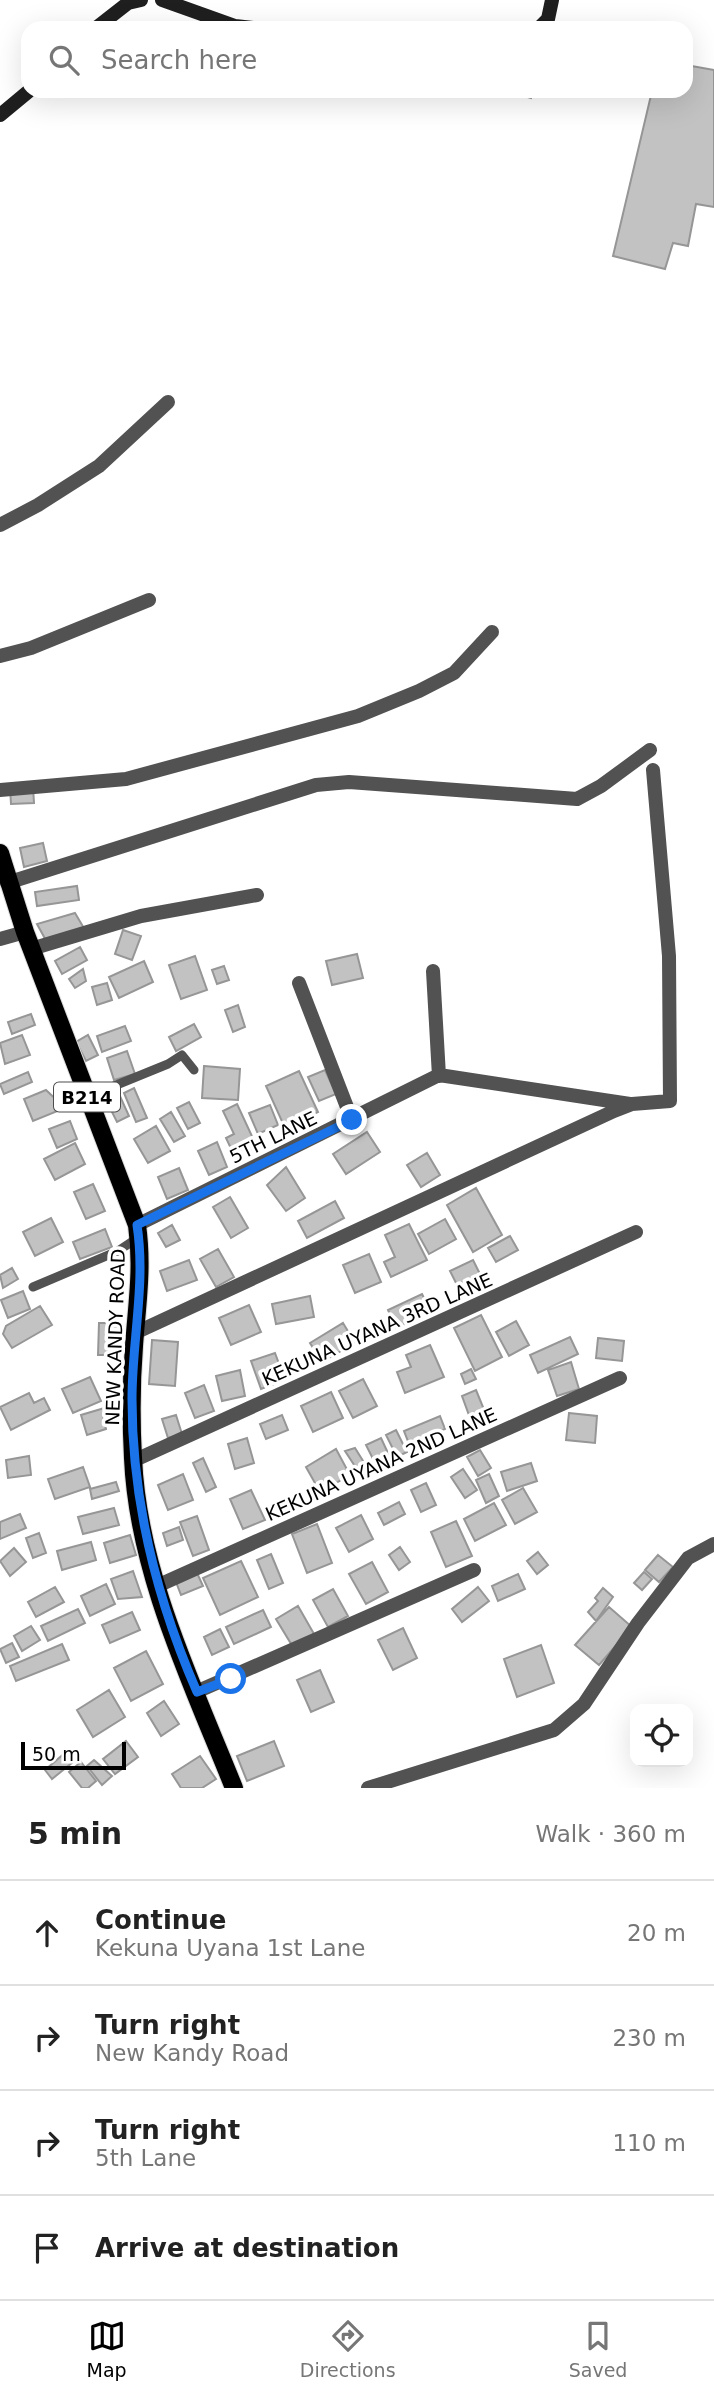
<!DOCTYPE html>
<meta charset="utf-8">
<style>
:root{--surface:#fff;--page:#f2f2f2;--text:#222;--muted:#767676;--line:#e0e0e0;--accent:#000}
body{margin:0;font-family:"DejaVu Sans",sans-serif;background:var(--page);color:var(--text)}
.controls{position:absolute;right:21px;bottom:21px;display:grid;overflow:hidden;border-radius:14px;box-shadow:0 7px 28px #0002}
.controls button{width:63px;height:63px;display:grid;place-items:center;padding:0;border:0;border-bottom:2px solid var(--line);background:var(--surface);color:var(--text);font:35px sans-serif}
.scale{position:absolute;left:21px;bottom:18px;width:105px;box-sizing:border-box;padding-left:7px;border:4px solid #000;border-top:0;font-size:19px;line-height:24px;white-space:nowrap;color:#000;-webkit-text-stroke:5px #fff;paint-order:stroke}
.stop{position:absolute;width:21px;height:21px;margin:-16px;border:5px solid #1a73e8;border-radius:50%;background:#fff}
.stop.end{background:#1a73e8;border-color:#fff;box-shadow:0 2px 7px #0008}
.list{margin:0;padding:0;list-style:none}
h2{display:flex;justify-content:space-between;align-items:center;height:91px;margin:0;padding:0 28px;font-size:30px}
h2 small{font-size:23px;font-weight:400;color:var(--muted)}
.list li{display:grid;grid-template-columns:46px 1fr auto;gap:21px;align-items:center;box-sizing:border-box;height:105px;padding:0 28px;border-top:2px solid var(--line)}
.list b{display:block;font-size:26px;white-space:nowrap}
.list p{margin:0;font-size:23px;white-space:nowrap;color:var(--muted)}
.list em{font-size:23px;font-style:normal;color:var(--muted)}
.icon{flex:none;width:38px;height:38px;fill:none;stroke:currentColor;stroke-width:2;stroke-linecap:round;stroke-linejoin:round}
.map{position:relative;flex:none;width:714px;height:1788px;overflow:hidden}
.search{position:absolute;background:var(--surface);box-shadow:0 7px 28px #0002;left:21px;right:21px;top:21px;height:77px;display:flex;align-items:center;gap:18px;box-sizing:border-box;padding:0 24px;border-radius:21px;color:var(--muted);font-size:26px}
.sheet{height:511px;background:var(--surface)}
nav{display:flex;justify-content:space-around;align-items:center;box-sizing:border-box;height:98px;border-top:2px solid var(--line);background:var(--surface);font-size:19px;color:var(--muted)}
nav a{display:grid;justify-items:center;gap:4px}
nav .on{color:var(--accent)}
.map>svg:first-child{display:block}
</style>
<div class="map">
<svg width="714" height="1788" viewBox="0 0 714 1788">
<rect width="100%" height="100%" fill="#fff"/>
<path fill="#c2c2c2" stroke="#969696" stroke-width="2" d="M686 65 714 70V207L696 204 688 246 673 243 665 269 613 256 652 91H686Z
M506 91H533L531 98Z
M33 787 34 803 11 804 10 788Z
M43 843 47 861 24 867 20 848Z
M77 886 79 900 37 906 35 892Z
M75 913 88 935 48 944 37 924Z
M123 930 141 936 132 960 115 954Z
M80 947 87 960 62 974 55 961Z
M357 954 363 978 332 985 326 961Z
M195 956 207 990 181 999 169 965Z
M144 961 153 982 119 998 109 977Z
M224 966 229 980 217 984 212 970Z
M83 969 86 981 75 988 69 979Z
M107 983 112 1000 97 1005 92 987Z
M238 1005 245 1027 233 1032 225 1010Z
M31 1014 35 1025 12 1034 8 1022Z
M194 1024 201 1037 176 1051 169 1037Z
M125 1026 131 1041 102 1052 97 1036Z
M22 1035 30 1055 5 1064 0 1043Z
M88 1035 98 1055 86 1061 76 1042Z
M127 1051 135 1074 114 1080 107 1058Z
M204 1066 240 1069 238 1100 202 1098Z
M325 1070 336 1094 319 1101 308 1077Z
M299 1071 318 1112 285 1128 266 1086Z
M28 1072 32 1082 4 1094 0 1084Z
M134 1088 147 1118 136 1122 124 1093Z
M46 1090 65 1108 33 1121 24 1099Z
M119 1094 129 1116 117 1122 106 1100Z
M189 1102 200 1123 188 1129 177 1108Z
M237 1104 257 1147 235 1157 226 1138 234 1134 223 1111Z
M270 1105 278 1125 258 1134 249 1113Z
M171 1112 185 1136 174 1142 160 1119Z
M70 1121 77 1139 57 1148 49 1129Z
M156 1126 170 1151 148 1163 134 1139Z
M367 1132 380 1152 346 1174 333 1154Z
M217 1142 227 1167 209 1175 198 1151Z
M75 1143 85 1164 55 1180 44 1159Z
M427 1153 440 1175 421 1187 407 1165Z
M286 1167 305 1198 286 1211 267 1185Z
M179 1168 188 1190 167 1199 158 1177Z
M93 1184 105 1211 86 1219 74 1192Z
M476 1188 502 1235 473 1252 447 1205Z
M230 1197 248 1228 231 1238 213 1207Z
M335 1201 344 1218 307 1238 298 1221Z
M51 1218 63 1242 35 1256 23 1232Z
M445 1219 456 1239 429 1254 418 1234Z
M409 1224 427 1260 391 1277 384 1262 395 1257 385 1235Z
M172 1225 180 1240 166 1247 158 1233Z
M105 1229 112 1247 80 1259 73 1242Z
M510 1236 518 1250 496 1262 488 1248Z
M218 1249 234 1277 216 1287 200 1259Z
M369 1254 381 1282 355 1293 343 1265Z
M189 1260 197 1280 167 1291 160 1271Z
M473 1260 480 1274 457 1285 450 1271Z
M12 1268 18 1279 3 1288 0 1275Z
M23 1291 30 1309 8 1318 1 1300Z
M422 1294 431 1312 396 1328 388 1310Z
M310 1296 314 1317 276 1324 272 1304Z
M249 1305 261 1332 231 1345 219 1318Z
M40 1306 52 1325 12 1348 3 1334 6 1326Z
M481 1315 502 1357 475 1371 454 1328Z
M516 1321 529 1345 509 1356 496 1332Z
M99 1323H119L118 1355H98Z
M343 1323 355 1343 322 1362 310 1343Z
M570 1337 578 1354 538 1373 530 1355Z
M598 1338 624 1341 622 1361 596 1358Z
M152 1340 178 1342 175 1386 149 1384Z
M430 1345 444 1377 405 1393 397 1372 411 1367 406 1355Z
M275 1353 285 1380 261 1389 251 1361Z
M571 1362 579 1389 557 1396 548 1370Z
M471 1369 476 1379 465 1384 461 1374Z
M240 1370 245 1396 222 1401 216 1376Z
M90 1377 101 1401 73 1413 62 1389Z
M363 1379 377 1406 353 1418 339 1391Z
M204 1385 214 1411 195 1418 185 1393Z
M476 1390 485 1412 470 1418 462 1396Z
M331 1392 343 1418 313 1432 301 1406Z
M29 1393 34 1403 44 1398 50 1410 11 1430 0 1407Z
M111 1406 113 1414 103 1417 106 1429 87 1435 81 1415Z
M569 1413 597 1416 595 1443 566 1440Z
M176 1415 182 1434 168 1438 162 1419Z
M282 1415 288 1430 266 1439 260 1424Z
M440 1416 445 1429 409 1444 404 1431Z
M396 1430 407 1452 397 1457 386 1435Z
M247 1438 254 1463 235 1469 228 1444Z
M381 1438 394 1466 380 1473 366 1445Z
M355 1448 370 1472 362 1477 345 1451Z
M336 1449 350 1475 320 1492 306 1467Z
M480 1450 491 1468 478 1476 467 1457Z
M29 1456 31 1475 8 1478 6 1460Z
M203 1458 216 1487 206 1492 193 1463Z
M531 1463 537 1481 507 1491 501 1472Z
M83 1467 90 1487 55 1499 48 1479Z
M463 1469 477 1490 465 1498 451 1477Z
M183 1474 193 1500 168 1510 158 1485Z
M489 1474 499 1496 486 1503 476 1480Z
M116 1482 119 1491 92 1499 90 1489Z
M426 1483 436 1505 421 1512 411 1490Z
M523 1488 537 1512 515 1524 502 1500Z
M251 1490 265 1520 243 1529 230 1499Z
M399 1502 405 1514 384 1525 378 1513Z
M494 1503 506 1525 475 1541 464 1519Z
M114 1508 119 1525 83 1534 78 1517Z
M20 1514 26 1528 0 1539V1522Z
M361 1515 373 1539 349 1552 336 1528Z
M197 1516 209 1550 193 1556 180 1522Z
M456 1521 472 1556 446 1567 431 1532Z
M317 1524 332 1563 307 1573 292 1534Z
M179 1527 183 1540 167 1546 163 1533Z
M39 1533 46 1553 33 1558 26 1538Z
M130 1535 136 1555 110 1563 104 1543Z
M91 1542 96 1560 62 1570 57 1551Z
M400 1547 410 1562 399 1570 389 1555Z
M14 1548 26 1562 10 1576 0 1561Z
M538 1552 548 1565 537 1574 527 1561Z
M271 1554 283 1583 269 1589 257 1560Z
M658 1555 673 1567 659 1582 645 1570Z
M241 1561 258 1597 220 1615 203 1578Z
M372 1562 388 1592 366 1604 349 1574Z
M133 1571 142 1597 118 1599 111 1579Z
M644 1572 652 1579 642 1590 634 1583Z
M197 1573 203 1586 181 1595 176 1582Z
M518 1574 525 1589 498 1601 492 1586Z
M106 1584 115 1604 90 1616 81 1596Z
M55 1587 64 1602 36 1617 28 1602Z
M478 1587 489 1601 462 1622 452 1609Z
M603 1588 613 1597 596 1621 588 1612 598 1601 595 1598Z
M333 1589 348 1616 328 1627 313 1600Z
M298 1606 314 1634 293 1647 276 1619Z
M609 1607 632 1627 599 1665 575 1645Z
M78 1609 85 1623 48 1641 41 1626Z
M263 1610 271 1627 234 1644 226 1627Z
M132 1612 140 1630 110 1643 102 1625Z
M31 1626 40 1640 22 1651 14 1636Z
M403 1628 417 1658 393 1670 378 1640Z
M220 1629 229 1647 212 1655 204 1637Z
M12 1643 19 1657 6 1663 0 1649Z
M62 1644 69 1660 16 1681 10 1666Z
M541 1645 554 1683 517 1697 504 1659Z
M146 1651 163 1684 131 1701 114 1668Z
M320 1670 334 1702 311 1712 297 1680Z
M109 1690 125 1717 93 1737 77 1710Z
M164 1701 179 1724 161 1736 147 1713Z
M126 1741 138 1757 115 1774 103 1759Z
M274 1741 284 1766 247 1781 237 1756Z
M66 1752 73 1762 52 1779 45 1770Z
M200 1756 216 1779 202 1788H181L172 1774Z
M94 1760 112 1776 102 1785 87 1766Z
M81 1762 96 1781 88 1788H82L69 1772Z"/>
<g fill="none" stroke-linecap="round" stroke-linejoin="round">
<defs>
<path id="primary" d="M0 853 25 932 137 1225C143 1267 137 1304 134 1346 131 1384 131 1421 133 1458 138 1573 192 1683 234 1788"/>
</defs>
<use href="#primary" stroke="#dbdbdb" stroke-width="20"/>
<path stroke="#525252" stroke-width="9" d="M87 1097 168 1064 182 1055 194 1070
M33 1287 118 1251 139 1237"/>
<path stroke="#525252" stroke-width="14" d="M0 525 38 505 99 466 168 402
M0 656 31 648 149 600
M0 790 126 779 358 716 419 691 454 673 492 632
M7 883 316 785 349 782 577 799 601 786 650 750
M0 939 25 932
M31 949 141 916 257 895
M433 971 439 1076
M299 983 352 1120
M137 1225 439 1075 630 1104
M135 1333 614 1111 632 1104 670 1101 669 956 653 770
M133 1461 636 1232
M157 1586 620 1378
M196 1692 474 1570
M368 1788 554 1730 584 1704 638 1623 688 1558 714 1544"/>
<path stroke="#1f1f1f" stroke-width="14" d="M162 0 235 26 253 28
M96 28 128 3 141 0
M539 28 548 19 552 0
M0 115 29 91"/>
<use href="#primary" stroke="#000" stroke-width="18"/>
</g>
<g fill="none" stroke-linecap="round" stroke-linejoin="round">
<path stroke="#1a73e8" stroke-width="9" d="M231 1679 197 1692C156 1598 132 1502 132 1399 132 1340 146 1283 137 1225L352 1120"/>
</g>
<g text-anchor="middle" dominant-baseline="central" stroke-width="7" stroke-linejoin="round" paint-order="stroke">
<rect fill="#fff" stroke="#4c4c4c" stroke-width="2" x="54" y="1082.5" width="66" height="29" rx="5"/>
<g font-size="18" font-weight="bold" fill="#000">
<text x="87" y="1097">B214</text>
</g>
<g font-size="19" fill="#000" stroke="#fff">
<text transform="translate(273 1137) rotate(-26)">5TH LANE</text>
<text transform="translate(377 1329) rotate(-24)">KEKUNA UYANA 3RD LANE</text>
<text transform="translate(115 1337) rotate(-88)">NEW KANDY ROAD</text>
<text transform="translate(381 1464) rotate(-24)">KEKUNA UYANA 2ND LANE</text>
</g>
</g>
</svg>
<div class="controls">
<button><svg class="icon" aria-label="locate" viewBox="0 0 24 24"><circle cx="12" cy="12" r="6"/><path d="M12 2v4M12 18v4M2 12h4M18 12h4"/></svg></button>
</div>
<div class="scale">50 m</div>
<div class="stop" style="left:231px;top:1679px"></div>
<div class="stop end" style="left:352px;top:1120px"></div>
<div class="search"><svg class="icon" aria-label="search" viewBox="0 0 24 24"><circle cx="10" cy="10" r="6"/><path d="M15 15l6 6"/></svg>Search here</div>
</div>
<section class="sheet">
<h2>5 min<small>Walk · 360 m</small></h2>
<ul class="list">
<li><svg class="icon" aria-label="ahead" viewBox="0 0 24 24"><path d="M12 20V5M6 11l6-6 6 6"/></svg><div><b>Continue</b><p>Kekuna Uyana 1st Lane</p></div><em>20 m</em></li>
<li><svg class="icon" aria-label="right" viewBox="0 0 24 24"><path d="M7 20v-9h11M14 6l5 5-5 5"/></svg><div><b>Turn right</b><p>New Kandy Road</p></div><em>230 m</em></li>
<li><svg class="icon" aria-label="right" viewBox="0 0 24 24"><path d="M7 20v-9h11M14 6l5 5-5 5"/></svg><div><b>Turn right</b><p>5th Lane</p></div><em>110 m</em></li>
<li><svg class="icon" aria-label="arrive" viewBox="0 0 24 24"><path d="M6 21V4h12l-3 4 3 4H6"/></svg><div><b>Arrive at destination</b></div></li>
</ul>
</section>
<nav>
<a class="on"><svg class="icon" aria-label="map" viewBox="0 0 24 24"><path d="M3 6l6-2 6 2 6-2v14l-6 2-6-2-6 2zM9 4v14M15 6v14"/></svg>Map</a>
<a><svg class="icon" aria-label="directions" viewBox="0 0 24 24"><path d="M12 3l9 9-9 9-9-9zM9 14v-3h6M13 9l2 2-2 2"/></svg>Directions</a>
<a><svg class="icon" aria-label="saved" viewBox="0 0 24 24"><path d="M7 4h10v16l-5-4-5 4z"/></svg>Saved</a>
</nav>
